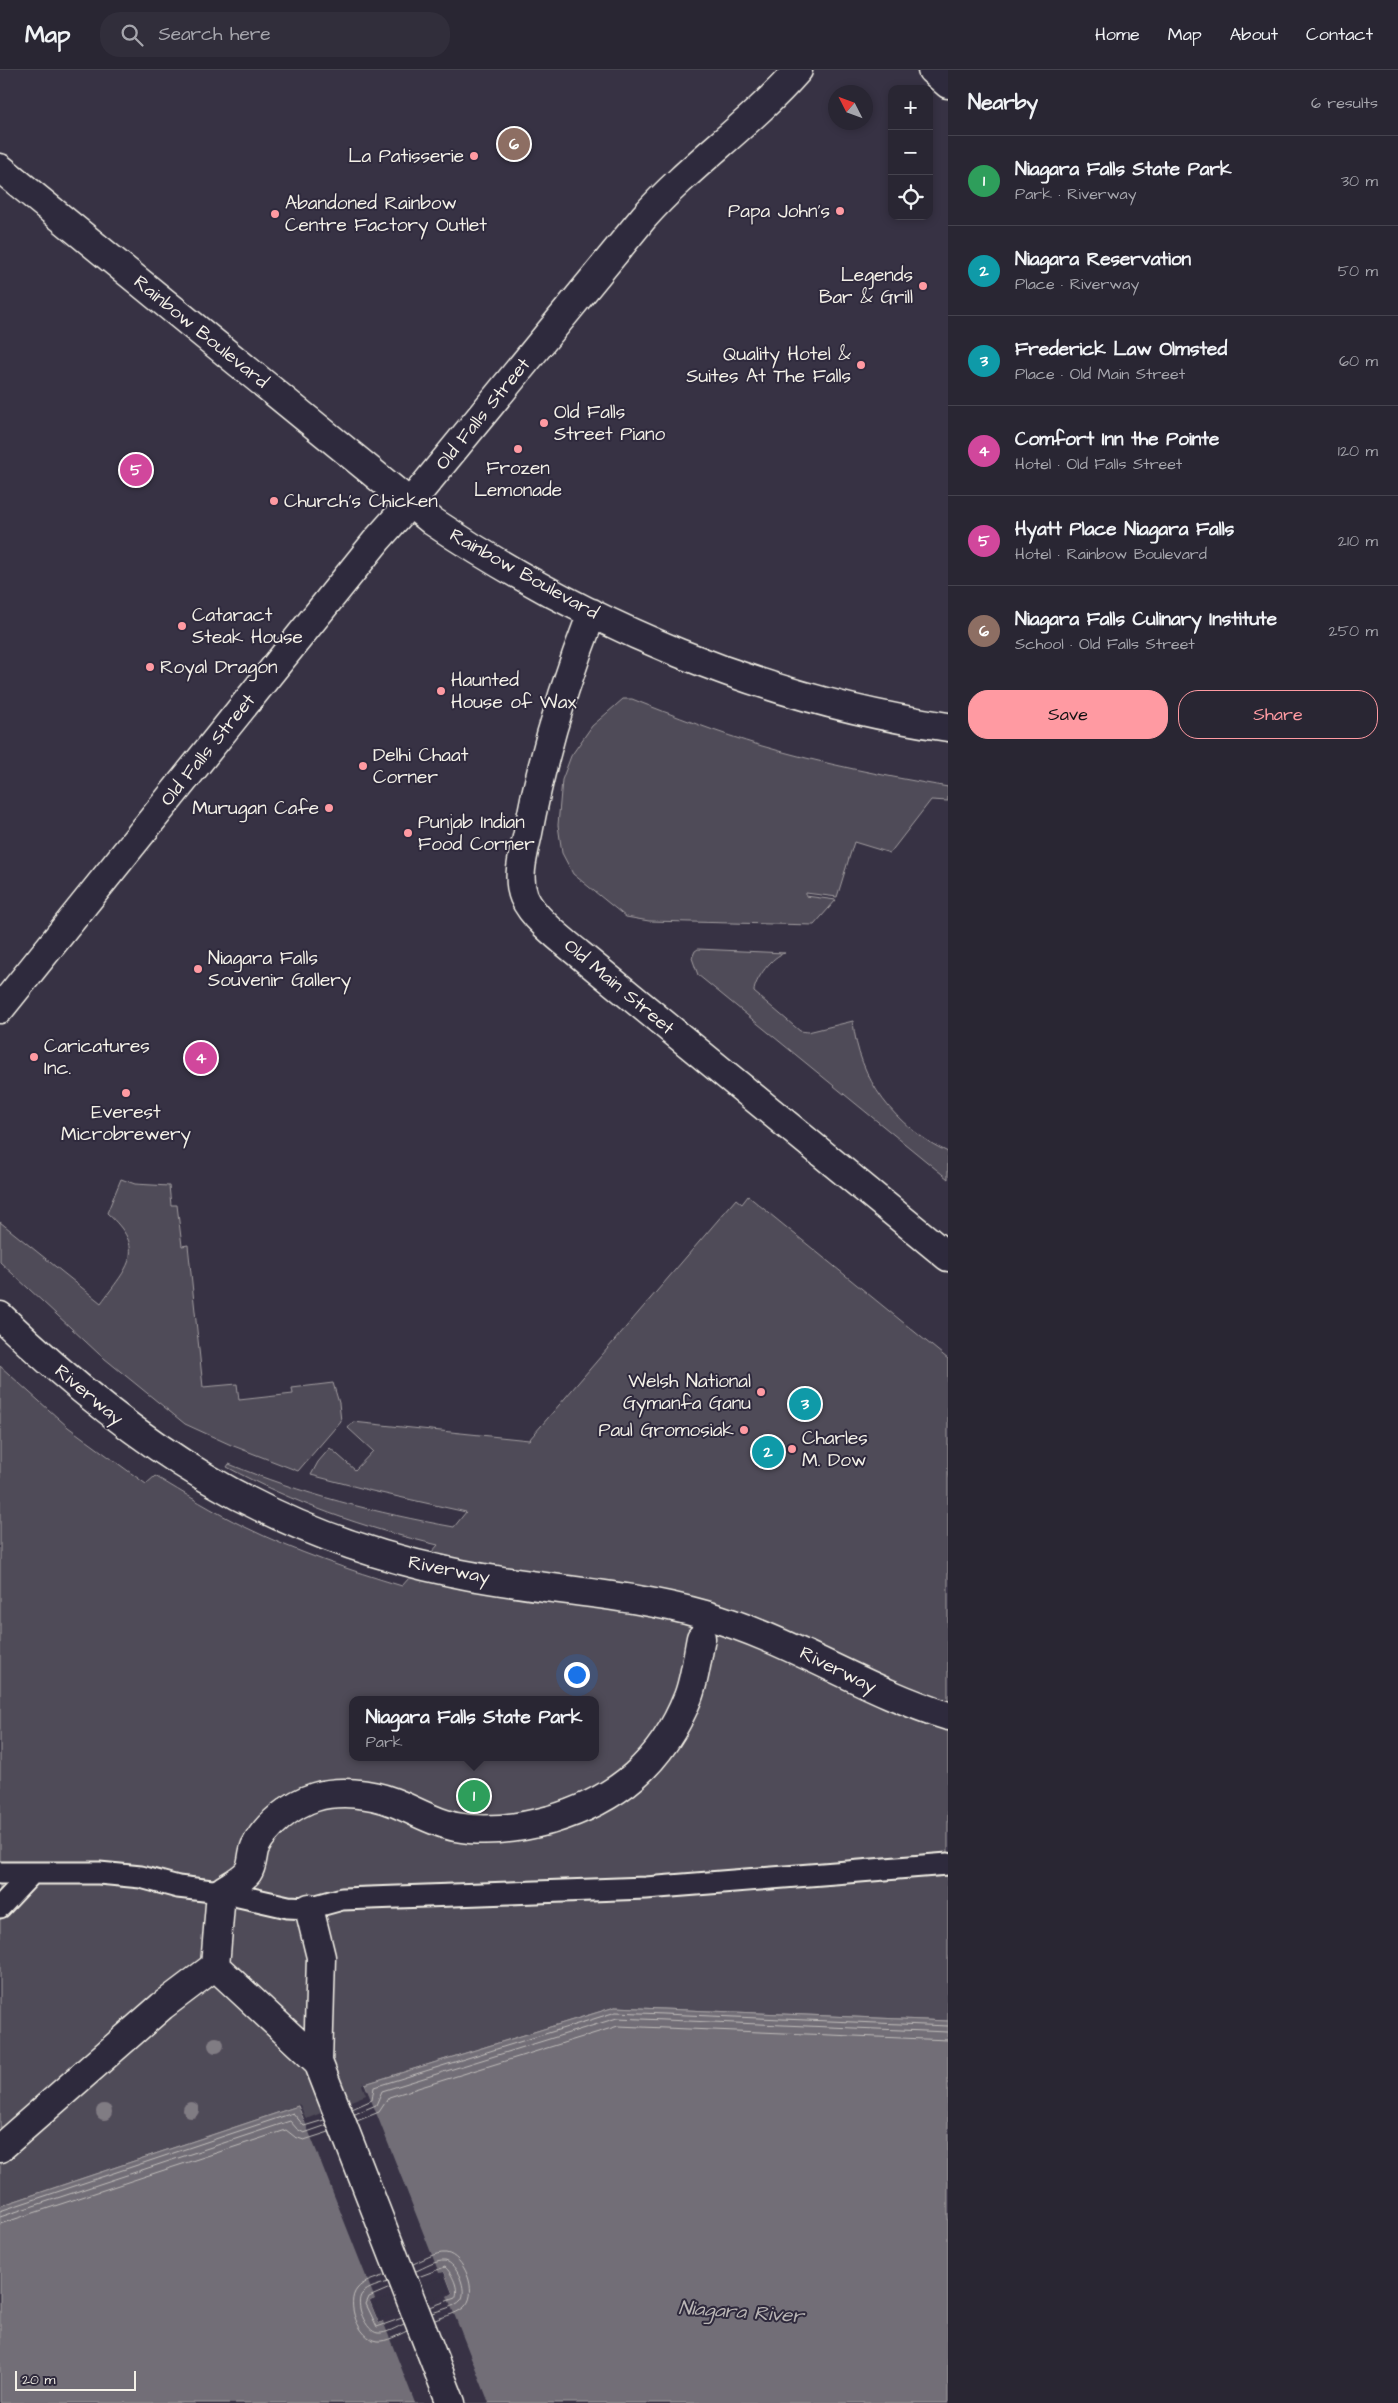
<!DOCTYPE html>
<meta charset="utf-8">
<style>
:root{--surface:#292633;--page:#312e3b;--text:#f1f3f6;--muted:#a5a5ac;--line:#45434e;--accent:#ff9aa2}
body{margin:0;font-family:"Architects Daughter",sans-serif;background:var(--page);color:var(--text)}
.controls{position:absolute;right:15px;top:15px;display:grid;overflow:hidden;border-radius:10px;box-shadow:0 2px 8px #0003}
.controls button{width:45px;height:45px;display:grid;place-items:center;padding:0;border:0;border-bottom:1px solid var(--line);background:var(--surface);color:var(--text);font:25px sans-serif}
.compass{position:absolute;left:828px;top:15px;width:45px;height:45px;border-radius:50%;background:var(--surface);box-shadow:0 2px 8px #0003;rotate:312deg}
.scale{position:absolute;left:15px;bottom:12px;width:121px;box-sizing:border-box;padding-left:5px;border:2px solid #f4f1e8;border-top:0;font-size:14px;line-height:18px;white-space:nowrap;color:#f4f1e8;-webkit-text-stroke:4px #2f2a3d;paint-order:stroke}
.you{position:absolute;left:576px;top:1604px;width:18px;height:18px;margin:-12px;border:4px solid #fff;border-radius:50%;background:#1a73e8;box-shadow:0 0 0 8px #1a73e833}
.badge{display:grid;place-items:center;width:32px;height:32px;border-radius:50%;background:var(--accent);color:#fff;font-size:16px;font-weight:700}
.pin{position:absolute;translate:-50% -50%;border:2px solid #fff;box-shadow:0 1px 5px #0006}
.popup{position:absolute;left:349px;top:1626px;width:250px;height:65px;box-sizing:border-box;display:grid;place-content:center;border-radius:10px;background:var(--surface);filter:drop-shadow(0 1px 4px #0005);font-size:16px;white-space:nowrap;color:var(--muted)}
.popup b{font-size:19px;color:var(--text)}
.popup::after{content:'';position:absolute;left:50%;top:100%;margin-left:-10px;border:10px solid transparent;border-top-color:var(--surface)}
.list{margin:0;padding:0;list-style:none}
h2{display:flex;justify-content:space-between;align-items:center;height:65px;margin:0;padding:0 20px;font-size:21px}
h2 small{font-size:16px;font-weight:400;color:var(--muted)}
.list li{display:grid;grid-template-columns:32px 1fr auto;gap:15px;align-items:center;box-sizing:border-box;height:90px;padding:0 20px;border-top:1px solid var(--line)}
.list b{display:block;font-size:19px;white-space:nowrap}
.list p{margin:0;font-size:16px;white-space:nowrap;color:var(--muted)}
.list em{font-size:16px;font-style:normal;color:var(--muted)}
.actions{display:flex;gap:10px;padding:15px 20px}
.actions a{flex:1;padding:11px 0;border:1px solid var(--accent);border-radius:20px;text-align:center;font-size:18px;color:var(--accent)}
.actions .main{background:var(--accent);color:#111}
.icon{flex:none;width:28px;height:28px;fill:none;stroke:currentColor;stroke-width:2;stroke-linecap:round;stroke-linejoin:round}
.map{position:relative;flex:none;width:948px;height:2333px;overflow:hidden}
header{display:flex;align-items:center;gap:30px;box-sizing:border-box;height:70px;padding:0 25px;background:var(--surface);border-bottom:1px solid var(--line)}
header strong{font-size:24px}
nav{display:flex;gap:28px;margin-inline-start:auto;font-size:18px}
.search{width:350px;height:45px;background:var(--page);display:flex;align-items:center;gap:12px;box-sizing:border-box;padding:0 18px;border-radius:20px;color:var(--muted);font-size:19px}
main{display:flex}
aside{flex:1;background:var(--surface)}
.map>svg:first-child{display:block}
</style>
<header>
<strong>Map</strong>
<div class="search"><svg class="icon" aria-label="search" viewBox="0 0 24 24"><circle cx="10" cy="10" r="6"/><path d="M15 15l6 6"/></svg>Search here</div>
<nav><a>Home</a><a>Map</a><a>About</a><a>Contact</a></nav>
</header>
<main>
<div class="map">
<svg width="948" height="2333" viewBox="0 0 948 2333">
<rect width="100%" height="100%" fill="#373244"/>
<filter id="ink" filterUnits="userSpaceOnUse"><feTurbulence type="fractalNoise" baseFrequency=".02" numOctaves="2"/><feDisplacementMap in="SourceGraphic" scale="10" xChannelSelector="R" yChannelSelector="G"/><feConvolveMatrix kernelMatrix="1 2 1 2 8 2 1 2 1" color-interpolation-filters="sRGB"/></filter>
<g filter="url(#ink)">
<path fill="#504b59" stroke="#a29ea0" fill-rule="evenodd" d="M623 629H632C675 646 718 663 762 676 823 694 885 706 948 717V731L931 730 890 783 854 772 837 827 806 823V826L836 830 814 855 649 851 626 847 573 804 562 783 558 755 562 710 571 686 592 656Z
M698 879 785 883C773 885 754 910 754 922L800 961 808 962 853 951C858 1009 896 1058 948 1082V1109L698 905 692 888 695 881Z
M121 1109 135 1114 169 1116 171 1135H177L182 1176 188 1175 203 1317 237 1314 239 1330 293 1324 292 1318 333 1313 339 1333 341 1351 298 1401 231 1375 185 1354 99 1284 0 1192V1152L101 1233C128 1196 148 1180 107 1143Z
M748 1126 948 1289V1951L615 1937 365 2014 369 2026 305 2052 298 2036 0 2136V1296L68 1357 146 1414 155 1406C185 1424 214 1442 245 1457 296 1482 349 1500 402 1516L438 1475C364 1458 293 1433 227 1397L229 1394C301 1424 377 1443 454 1457L466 1442 372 1421 311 1405 318 1392 330 1378 355 1400 373 1381 348 1358 353 1352 529 1370 736 1129 742 1134ZM353 1630H595V1687H353Z"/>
<path fill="#726e77" stroke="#a6a2a4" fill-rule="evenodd" d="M615 1937 948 1951V2333H0V2136L298 2036 305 2052 369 2027 365 2014ZM444 2202 452 2223 379 2253 370 2231Z"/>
<path fill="#373244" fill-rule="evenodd" d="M364 2012 439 2203 444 2202 452 2223 447 2226 489 2333H415L383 2251 379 2253 370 2231 375 2229 298 2034 300 2035 306 2049 366 2025 362 2015ZM443 2205 449 2222 380 2249 373 2233Z"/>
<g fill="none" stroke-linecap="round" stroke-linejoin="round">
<path stroke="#c0bdbb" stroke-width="1" d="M352 2039 372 2030 374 2017 616 1942 948 1956
M355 2044 376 2035 382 2021 617 1948 948 1962
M357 2051 379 2042 389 2027 618 1956 948 1970
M0 2141 293 2043 304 2056 324 2050
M0 2147 290 2051 297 2059 304 2063 327 2055
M0 2154 286 2060 295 2067 304 2070 329 2062
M413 2194C423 2190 435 2182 446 2183 464 2186 478 2221 466 2235 460 2243 445 2246 435 2250
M416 2201C424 2198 436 2190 445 2191 457 2193 468 2221 461 2230 455 2237 440 2240 432 2243
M385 2205C376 2209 363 2211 357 2219 345 2233 359 2269 377 2271 387 2272 398 2265 407 2261
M418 2207 445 2197C452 2203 460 2220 455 2228L430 2237
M388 2212C380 2215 368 2217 362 2224 354 2233 366 2262 378 2263 386 2264 397 2257 404 2254
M390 2218 369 2227 366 2234 377 2257 402 2248"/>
<defs>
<path id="lane" d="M0 1803H99L141 1807 178 1817 221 1822 288 1837 309 1838 342 1829 646 1818 948 1794
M0 1837 32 1803"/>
<path id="street" d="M0 939 377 470 410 433 644 147C691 94 751 54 798 0
M309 1838 321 1887 318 1992 451 2333
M215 1896 221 1822C229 1816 242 1810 248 1802 253 1795 252 1784 255 1777 266 1755 292 1734 315 1727 339 1720 370 1723 393 1732 414 1740 435 1753 456 1757 487 1763 520 1758 550 1750 617 1730 662 1693 688 1627 695 1609 697 1587 701 1568
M215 1896 318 1992
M0 2078 162 1936 215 1896"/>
<path id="secondary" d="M932 0 948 14
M0 98 432 451C587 555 763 630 948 657
M592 543C564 615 542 687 528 763 524 782 516 807 524 827 532 847 562 870 579 884L948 1187
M0 1246C134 1375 267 1464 451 1502 535 1520 622 1521 705 1545 790 1569 864 1620 948 1646"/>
</defs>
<use href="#lane" stroke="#f4f1e8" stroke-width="25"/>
<use href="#street" stroke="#f4f1e8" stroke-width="31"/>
<use href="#secondary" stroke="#f4f1e8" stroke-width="31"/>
<use href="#lane" stroke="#2f2a3d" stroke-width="21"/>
<use href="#street" stroke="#2f2a3d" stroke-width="28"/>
<use href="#secondary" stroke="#2f2a3d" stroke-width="28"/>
</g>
<g fill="#807b83">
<circle cx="216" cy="1975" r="8"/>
<circle cx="191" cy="2040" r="8"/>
<circle cx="104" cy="2042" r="8"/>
</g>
</g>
<g fill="#ff9aa2" stroke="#2f2a3d" stroke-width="2">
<circle cx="474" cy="86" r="5"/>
<circle cx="840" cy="141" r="5"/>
<circle cx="275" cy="144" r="5"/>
<circle cx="923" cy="216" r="5"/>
<circle cx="861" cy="295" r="5"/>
<circle cx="544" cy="353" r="5"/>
<circle cx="518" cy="379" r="5"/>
<circle cx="274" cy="431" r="5"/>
<circle cx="182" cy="556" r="5"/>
<circle cx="150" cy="597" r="5"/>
<circle cx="441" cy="621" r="5"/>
<circle cx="363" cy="696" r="5"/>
<circle cx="329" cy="738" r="5"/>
<circle cx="408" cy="763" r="5"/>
<circle cx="198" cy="899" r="5"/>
<circle cx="34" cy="987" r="5"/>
<circle cx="126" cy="1023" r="5"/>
<circle cx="761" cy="1322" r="5"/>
<circle cx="744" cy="1360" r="5"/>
<circle cx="792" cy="1379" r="5"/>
</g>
<g text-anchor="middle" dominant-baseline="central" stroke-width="4" stroke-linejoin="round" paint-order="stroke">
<g font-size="19" fill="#f4f1e8" stroke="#2f2a3d" text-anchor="start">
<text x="464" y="86" text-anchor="end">La Patisserie</text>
<text x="285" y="133">Abandoned Rainbow<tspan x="285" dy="22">Centre Factory Outlet</tspan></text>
<text x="830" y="141" text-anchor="end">Papa John's</text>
<text x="913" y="205" text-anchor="end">Legends<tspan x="913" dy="22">Bar &amp; Grill</tspan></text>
<text x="851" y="284" text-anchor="end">Quality Hotel &amp;<tspan x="851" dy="22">Suites At The Falls</tspan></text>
<text x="554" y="342">Old Falls<tspan x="554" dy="22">Street Piano</tspan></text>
<text x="518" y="398" text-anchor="middle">Frozen<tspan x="518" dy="22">Lemonade</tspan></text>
<text x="284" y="431">Church's Chicken</text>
<text x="192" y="545">Cataract<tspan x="192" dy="22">Steak House</tspan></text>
<text x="160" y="597">Royal Dragon</text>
<text x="451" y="610">Haunted<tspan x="451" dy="22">House of Wax</tspan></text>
<text x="373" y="685">Delhi Chaat<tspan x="373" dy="22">Corner</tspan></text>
<text x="319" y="738" text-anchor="end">Murugan Cafe</text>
<text x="418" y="752">Punjab Indian<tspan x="418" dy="22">Food Corner</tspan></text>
<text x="208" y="888">Niagara Falls<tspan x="208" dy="22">Souvenir Gallery</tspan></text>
<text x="44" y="976">Caricatures<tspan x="44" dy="22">Inc.</tspan></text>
<text x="126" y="1042" text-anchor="middle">Everest<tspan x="126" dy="22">Microbrewery</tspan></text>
<text x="751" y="1311" text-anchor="end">Welsh National<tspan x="751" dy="22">Gymanfa Ganu</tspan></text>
<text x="734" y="1360" text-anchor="end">Paul Gromosiak</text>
<text x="802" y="1368">Charles<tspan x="802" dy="22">M. Dow</tspan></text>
</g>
<g font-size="19" fill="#f4f1e8" stroke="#2f2a3d">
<text transform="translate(201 262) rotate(39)">Rainbow Boulevard</text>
<text transform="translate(483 344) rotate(-51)">Old Falls Street</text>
<text transform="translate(524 504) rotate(29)">Rainbow Boulevard</text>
<text transform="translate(208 680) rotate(-51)">Old Falls Street</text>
<text transform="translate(619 917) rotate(40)">Old Main Street</text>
<text transform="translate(89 1325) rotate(40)">Riverway</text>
<text transform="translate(449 1500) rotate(11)">Riverway</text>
<text transform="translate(838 1600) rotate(26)">Riverway</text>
</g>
<g font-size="20" font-style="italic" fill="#bab6b5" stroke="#2f2a3d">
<text transform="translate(741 2242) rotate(4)">Niagara River</text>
</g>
</g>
</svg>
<div class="controls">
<button>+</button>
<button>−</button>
<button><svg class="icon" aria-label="locate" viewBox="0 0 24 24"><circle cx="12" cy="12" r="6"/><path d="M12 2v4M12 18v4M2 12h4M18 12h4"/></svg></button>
</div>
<svg class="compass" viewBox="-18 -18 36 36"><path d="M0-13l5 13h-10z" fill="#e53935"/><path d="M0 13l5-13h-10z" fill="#a5a5ac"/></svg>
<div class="scale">20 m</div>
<div class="you"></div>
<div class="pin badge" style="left:474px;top:1726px;background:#2e9e5b">1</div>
<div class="popup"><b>Niagara Falls State Park</b>Park</div>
<div class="pin badge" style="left:768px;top:1382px;background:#0f9aa8">2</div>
<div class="pin badge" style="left:805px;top:1334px;background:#0f9aa8">3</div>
<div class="pin badge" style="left:201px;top:988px;background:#d1479c">4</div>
<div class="pin badge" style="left:136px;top:400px;background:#d1479c">5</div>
<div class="pin badge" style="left:514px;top:74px;background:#8d6e63">6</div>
</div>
<aside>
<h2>Nearby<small>6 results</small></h2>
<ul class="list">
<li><span class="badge" style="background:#2e9e5b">1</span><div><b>Niagara Falls State Park</b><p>Park · Riverway</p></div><em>30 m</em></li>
<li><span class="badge" style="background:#0f9aa8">2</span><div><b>Niagara Reservation</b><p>Place · Riverway</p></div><em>50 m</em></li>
<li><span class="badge" style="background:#0f9aa8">3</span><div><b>Frederick Law Olmsted</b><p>Place · Old Main Street</p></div><em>60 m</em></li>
<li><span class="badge" style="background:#d1479c">4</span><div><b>Comfort Inn the Pointe</b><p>Hotel · Old Falls Street</p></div><em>120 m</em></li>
<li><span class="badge" style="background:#d1479c">5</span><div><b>Hyatt Place Niagara Falls</b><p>Hotel · Rainbow Boulevard</p></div><em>210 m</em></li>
<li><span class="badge" style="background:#8d6e63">6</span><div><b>Niagara Falls Culinary Institute</b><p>School · Old Falls Street</p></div><em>250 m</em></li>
</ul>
<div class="actions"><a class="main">Save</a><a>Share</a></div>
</aside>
</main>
